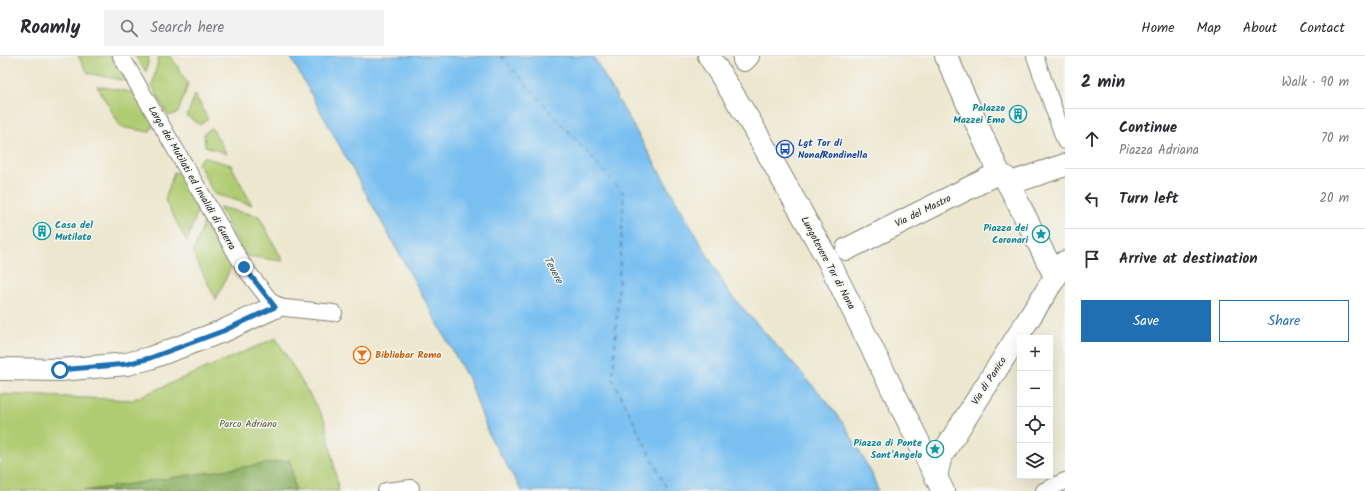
<!DOCTYPE html>
<meta charset="utf-8">
<style>
:root{--surface:#fff;--page:#f2f2f3;--text:#2b2b33;--muted:#7c7c81;--line:#e1e1e2;--accent:#1f6fb2}
body{margin:0;font-family:Kalam,sans-serif;background:var(--page);color:var(--text)}
.controls{position:absolute;right:12px;bottom:12px;display:grid;overflow:hidden;border-radius:0px;box-shadow:0 4px 16px #0002}
.controls button{width:36px;height:36px;display:grid;place-items:center;padding:0;border:0;border-bottom:1px solid var(--line);background:var(--surface);color:var(--text);font:20px sans-serif}
.stop{position:absolute;width:12px;height:12px;margin:-9px;border:3px solid #1f6fb2;border-radius:50%;background:#fff}
.stop.end{background:#1f6fb2;border-color:#fff;box-shadow:0 1px 4px #0008}
.list{margin:0;padding:0;list-style:none}
h2{display:flex;justify-content:space-between;align-items:center;height:52px;margin:0;padding:0 16px;font-size:17px}
h2 small{font-size:13px;font-weight:400;color:var(--muted)}
.list li{display:grid;grid-template-columns:26px 1fr auto;gap:12px;align-items:center;box-sizing:border-box;height:60px;padding:0 16px;border-top:1px solid var(--line)}
.list b{display:block;font-size:15px;white-space:nowrap}
.list p{margin:0;font-size:13px;white-space:nowrap;color:var(--muted)}
.list em{font-size:13px;font-style:normal;color:var(--muted)}
.actions{display:flex;gap:8px;padding:12px 16px}
.actions a{flex:1;padding:9px 0;border:1px solid var(--accent);border-radius:0px;text-align:center;font-size:14px;color:var(--accent)}
.actions .main{background:var(--accent);color:#fff}
.icon{flex:none;width:22px;height:22px;fill:none;stroke:currentColor;stroke-width:2;stroke-linecap:round;stroke-linejoin:round}
.map{position:relative;flex:none;width:1065px;height:435px;overflow:hidden}
header{display:flex;align-items:center;gap:24px;box-sizing:border-box;height:56px;padding:0 20px;background:var(--surface);border-bottom:1px solid var(--line)}
header strong{font-size:19px}
nav{display:flex;gap:22px;margin-inline-start:auto;font-size:14px}
.search{width:280px;height:36px;background:var(--page);display:flex;align-items:center;gap:10px;box-sizing:border-box;padding:0 14px;border-radius:0px;color:var(--muted);font-size:15px}
main{display:flex}
aside{flex:1;background:var(--surface)}
.map>svg:first-child{display:block}
</style>
<header>
<strong>Roamly</strong>
<div class="search"><svg class="icon" aria-label="search" viewBox="0 0 24 24"><circle cx="10" cy="10" r="6"/><path d="M15 15l6 6"/></svg>Search here</div>
<nav><a>Home</a><a>Map</a><a>About</a><a>Contact</a></nav>
</header>
<main>
<div class="map">
<svg width="1065" height="435" viewBox="0 0 1065 435">
<rect width="100%" height="100%" fill="#f6f6f2"/>
<filter id="ink" filterUnits="userSpaceOnUse"><feTurbulence type="fractalNoise" baseFrequency=".025" numOctaves="2"/><feDisplacementMap in="SourceGraphic" scale="8" xChannelSelector="R" yChannelSelector="G"/><feConvolveMatrix kernelMatrix="1 2 1 2 8 2 1 2 1" color-interpolation-filters="sRGB"/></filter>
<filter id="wash" filterUnits="userSpaceOnUse"><feTurbulence type="fractalNoise" baseFrequency=".012" numOctaves="4" result="noise"/><feDisplacementMap in="SourceGraphic" scale="16" xChannelSelector="R" yChannelSelector="G"/><feGaussianBlur stdDeviation="0.9" result="paint"/><feColorMatrix in="noise" values="0 0 0 0 0 0 0 0 0 0 0 0 0 0 0 0 0 1.4 0 .05"/><feComposite in="paint" operator="in"/></filter>
<g filter="url(#wash)">
<rect width="100%" height="100%" fill="#ece7ce"/>
<path fill="#b0cc72" stroke="#667447" d="M78 0H113L130 26 88 17Z
M135 0H149L146 16Z
M159 0H171L188 28 178 57 168 60 152 30Z
M97 30 137 37 155 67 149 76 121 71Z
M195 38 208 63 200 69 187 60Z
M212 72 227 98 205 90 204 77Z
M203 101 231 109 252 149 214 138 198 107Z
M174 116 185 118 200 147 187 186 165 144Z
M219 151 259 160 283 205 245 200Z
M206 161 233 207 216 244 193 197Z
M276 282 325 365 339 435H0V338L132 344Z"/>
<path fill="#8cb064" stroke="#546640" d="M290 404 295 435H84Z"/>
<path fill="#79c0f1" stroke="#4a6e86" d="M290 0H593L729 237 825 343 845 370 872 418 878 435H522L489 379 470 326Z"/>
<g fill="none" stroke-linecap="round" stroke-linejoin="round">
<path stroke="#3d5567" stroke-width="1" stroke-dasharray="5 4" stroke-linecap="butt" d="M501 0 624 138 613 324 668 435"/>
</g>
</g>
<g filter="url(#ink)">
<g fill="none" stroke-linecap="round" stroke-linejoin="round">
<defs>
<path id="pedestrian" d="M121 0 244 211 275 251 334 257
M1035 0 1065 85
M386 435 411 432
M1044 435 1065 425"/>
<path id="minor" d="M946 0 999 117 1005 121 1055 220
M744 4 748 0
M1008 128 1065 109
M847 193 999 117
M0 313 60 314 127 308 150 302 223 275 275 251
M936 421 940 403 945 394 1065 206"/>
<path id="primary" d="M709 0 749 64 828 204 943 435"/>
</defs>
<use href="#pedestrian" stroke="#848275" stroke-width="18"/>
<use href="#minor" stroke="#848275" stroke-width="24"/>
<use href="#primary" stroke="#848275" stroke-width="24"/>
<use href="#pedestrian" stroke="#fff" stroke-width="16"/>
<use href="#minor" stroke="#fff" stroke-width="22"/>
<use href="#primary" stroke="#fff" stroke-width="22"/>
</g>
</g>
<g fill="none" stroke-linecap="round" stroke-linejoin="round" filter="url(#ink)">
<path stroke="#1f6fb2" stroke-width="5" d="M60 314 127 308 150 302 223 275 275 251 244 211"/>
</g>
<defs>
<symbol id="building-ring" viewBox="-11 -11 22 22"><circle r="9.5" fill="#f6f6f2" stroke="#0f9aa8" stroke-width="1.5"/><path d="M-4-6H4V6H1V3H-1V6H-4ZM-2.5-4.3h1.7v1.8h-1.7ZM.8-4.3h1.7v1.8H.8ZM-2.5-1h1.7V.8h-1.7ZM.8-1h1.7V.8H.8Z" fill="#0f9aa8"/></symbol>
<symbol id="bus-ring" viewBox="-11 -11 22 22"><circle r="9.5" fill="#f6f6f2" stroke="#1a4fb4" stroke-width="1.5"/><path d="M-5-6H5V4H4V6H2V4H-2V6H-4V4H-5ZM-3.5-4V0h7V-4ZM-3.5 1.2v1.5H-2V1.2ZM2 1.2v1.5H3.5V1.2Z" fill="#1a4fb4"/></symbol>
<symbol id="sight-ring" viewBox="-11 -11 22 22"><circle r="9.5" fill="#f6f6f2" stroke="#0f9aa8" stroke-width="1.5"/><path d="M0-6L1.8-2.2L6-1.7L2.9 1.2L3.7 5.4L0 3.3L-3.7 5.4L-2.9 1.2L-6-1.7L-1.8-2.2Z" fill="#0f9aa8"/></symbol>
<symbol id="bar-ring" viewBox="-11 -11 22 22"><circle r="9.5" fill="#f6f6f2" stroke="#e8710a" stroke-width="1.5"/><path d="M-6-5H6L.8 .8V4.5H3.5V6h-7V4.5H-.8V.8Z" fill="#e8710a"/></symbol>
</defs>
<g fill-rule="evenodd">
<use href="#building-ring" x="1008" y="48" width="20" height="20"/>
<use href="#bus-ring" x="775" y="83" width="20" height="20"/>
<use href="#building-ring" x="32" y="165" width="20" height="20"/>
<use href="#sight-ring" x="1031" y="168" width="20" height="20"/>
<use href="#bar-ring" x="352" y="289" width="20" height="20"/>
<use href="#sight-ring" x="925" y="383" width="20" height="20"/>
</g>
<g text-anchor="middle" dominant-baseline="central" stroke-width="3" stroke-linejoin="round" paint-order="stroke">
<g font-size="10" font-weight="bold" fill="#0d838f" stroke="#f6f6f2" text-anchor="end">
<text x="1005" y="52">Palazzo<tspan x="1005" dy="12">Mazzei Emo</tspan></text>
<text x="55" y="169" text-anchor="start">Casa del<tspan x="55" dy="12">Mutilato</tspan></text>
<text x="1028" y="172">Piazza dei<tspan x="1028" dy="12">Coronari</tspan></text>
<text x="922" y="387">Piazza di Ponte<tspan x="922" dy="12">Sant'Angelo</tspan></text>
</g>
<g font-size="10" font-weight="bold" fill="#164399" stroke="#f6f6f2" text-anchor="start">
<text x="798" y="87">Lgt Tor di<tspan x="798" dy="12">Nona/Rondinella</tspan></text>
</g>
<g font-size="10" fill="#1c1c1c" stroke="#f6f6f2">
<text transform="translate(192 122) rotate(60)">Largo dei Mutilati ed Invalidi di Guerra</text>
<text transform="translate(923 155) rotate(-26)">Via del Mastro</text>
<text transform="translate(828 207) rotate(62)">Lungotevere Tor di Nona</text>
<text transform="translate(989 325) rotate(-57)">Via di Panico</text>
</g>
<g font-size="10" font-weight="bold" fill="#c56008" stroke="#f6f6f2" text-anchor="start">
<text x="375" y="299">Bibliobar Roma</text>
</g>
<g font-size="10" fill="#505a3a" stroke="#f6f6f2">
<text x="248" y="368">Parco Adriano</text>
</g>
<g font-size="11" font-style="italic" fill="#3d5567" stroke="#f6f6f2">
<text transform="translate(553 214) rotate(62)">Tevere</text>
</g>
</g>
</svg>
<div class="controls">
<button>+</button>
<button>−</button>
<button><svg class="icon" aria-label="locate" viewBox="0 0 24 24"><circle cx="12" cy="12" r="6"/><path d="M12 2v4M12 18v4M2 12h4M18 12h4"/></svg></button>
<button><svg class="icon" aria-label="layers" viewBox="0 0 24 24"><path d="M12 4l9 5-9 5-9-5zM3 14l9 5 9-5"/></svg></button>
</div>
<div class="stop" style="left:60px;top:314px"></div>
<div class="stop end" style="left:244px;top:211px"></div>
</div>
<aside>
<h2>2 min<small>Walk · 90 m</small></h2>
<ul class="list">
<li><svg class="icon" aria-label="ahead" viewBox="0 0 24 24"><path d="M12 20V5M6 11l6-6 6 6"/></svg><div><b>Continue</b><p>Piazza Adriana</p></div><em>70 m</em></li>
<li><svg class="icon" aria-label="left" viewBox="0 0 24 24"><path d="M17 20v-9H6M10 6l-5 5 5 5"/></svg><div><b>Turn left</b></div><em>20 m</em></li>
<li><svg class="icon" aria-label="arrive" viewBox="0 0 24 24"><path d="M6 21V4h12l-3 4 3 4H6"/></svg><div><b>Arrive at destination</b></div></li>
</ul>
<div class="actions"><a class="main">Save</a><a>Share</a></div>
</aside>
</main>
